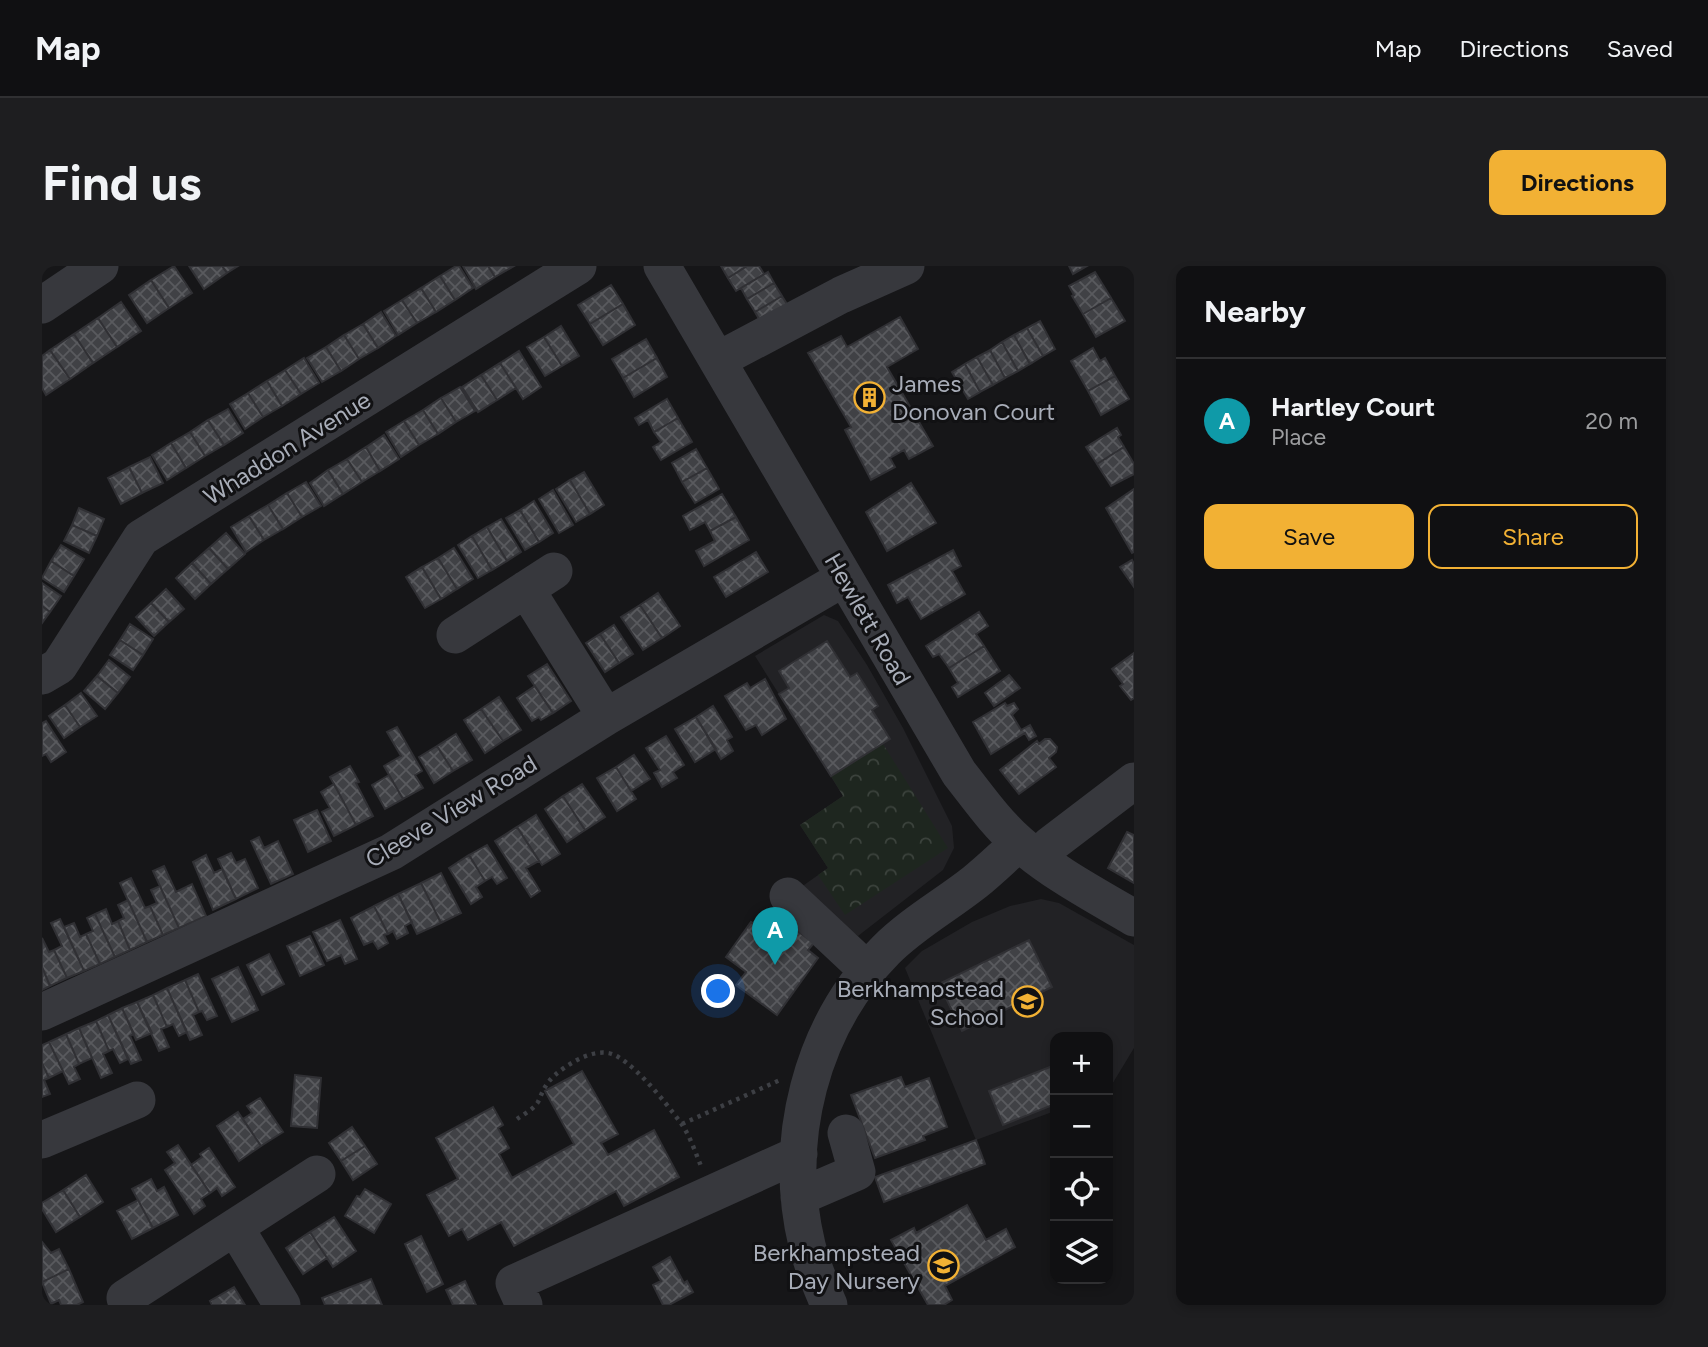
<!DOCTYPE html>
<meta charset="utf-8">
<style>
:root{--surface:#101012;--page:#1e1e20;--text:#f1f3f6;--muted:#9c9d9f;--line:#303032;--accent:#f2b134}
body{margin:0;font-family:Figtree,sans-serif;background:var(--page);color:var(--text)}
.controls{position:absolute;right:21px;bottom:21px;display:grid;overflow:hidden;border-radius:14px;box-shadow:0 4px 10px #0003}
.controls button{width:63px;height:63px;display:grid;place-items:center;padding:0;border:0;border-bottom:2px solid var(--line);background:var(--surface);color:var(--text);font:35px sans-serif}
.you{position:absolute;left:677px;top:726px;width:24px;height:24px;margin:-18px;border:5px solid #fff;border-radius:50%;background:#1a73e8;box-shadow:0 0 0 10px #1a73e833}
.badge{display:grid;place-items:center;width:46px;height:46px;border-radius:50%;background:var(--accent);color:#fff;font-size:23px;font-weight:700}
.pin{position:absolute;translate:-50% -58px;filter:drop-shadow(0 2px 4px #0008)}
.pin::after{content:'';position:absolute;top:37px;width:24px;height:21px;background:inherit;clip-path:polygon(0 0,100% 0,50% 100%)}
.list{margin:0;padding:0;list-style:none}
h2{display:flex;justify-content:space-between;align-items:center;height:91px;margin:0;padding:0 28px;font-size:30px}
h2 small{font-size:23px;font-weight:400;color:var(--muted)}
.list li{display:grid;grid-template-columns:46px 1fr auto;gap:21px;align-items:center;box-sizing:border-box;height:126px;padding:0 28px;border-top:2px solid var(--line)}
.list b{display:block;font-size:26px;white-space:nowrap}
.list p{margin:0;font-size:23px;white-space:nowrap;color:var(--muted)}
.list em{font-size:23px;font-style:normal;color:var(--muted)}
.actions{display:flex;gap:14px;padding:21px 28px}
.actions a{flex:1;padding:16px 0;border:2px solid var(--accent);border-radius:14px;text-align:center;font-size:24px;color:var(--accent)}
.actions .main{background:var(--accent);color:#111}
.icon{flex:none;width:38px;height:38px;fill:none;stroke:currentColor;stroke-width:2;stroke-linecap:round;stroke-linejoin:round}
.map{position:relative;flex:none;width:1092px;height:1039px;overflow:hidden;border-radius:14px}
header{display:flex;align-items:center;gap:42px;box-sizing:border-box;height:98px;padding:0 35px;background:var(--surface);border-bottom:2px solid var(--line)}
header strong{font-size:33px}
nav{display:flex;gap:38px;margin-inline-start:auto;font-size:24px}
.intro{display:flex;align-items:center;justify-content:space-between;box-sizing:border-box;height:168px;padding:0 42px}
h1{margin:0;font-size:49px}
.button{padding:18px 32px;border-radius:14px;background:var(--accent);color:#111;font-size:24px;font-weight:700}
main{display:flex;gap:42px;padding:0 42px}
aside{flex:1;background:var(--surface);border-radius:14px;box-shadow:0 4px 10px #0003}
.map>svg:first-child{display:block}
</style>
<header>
<strong>Map</strong>
<nav><a>Map</a><a>Directions</a><a>Saved</a></nav>
</header>
<div class="intro"><h1>Find us</h1><a class="button">Directions</a></div>
<main>
<div class="map">
<svg width="1092" height="1039" viewBox="0 0 1092 1039">
<defs>
<pattern id="park-crowns" width="20" height="18" patternUnits="userSpaceOnUse" patternTransform="scale(1.75)"><rect width="20" height="18" fill="#1e261f"/><path d="M2 6a3 3 0 1 1 6 0M12 15a3 3 0 1 1 6 0" fill="none" stroke="#3c433d"/></pattern>
<pattern id="building-cross-hatch" width="8" height="8" patternUnits="userSpaceOnUse" patternTransform="scale(1.75)"><rect width="8" height="8" fill="#404145"/><path d="M0 0l8 8M0 8l8-8" fill="none" stroke="#595a5e"/></pattern>
</defs>
<rect width="100%" height="100%" fill="#161618"/>
<path fill="#222225" d="M782 349 796 355 825 399 861 462 910 560 912 582 901 604 816 670 755 624 786 602 758 559 801 530 713 390Z
M999 633 1017 637 1092 679V782L1066 825V771H1013V845L934 874 863 702 880 685 930 656 968 640Z"/>
<path fill="url(#park-crowns)" d="M841 478 906 582 803 649 776 609 786 602 758 559 801 530 789 510Z"/>
<path fill="url(#building-cross-hatch)" stroke="#303034" stroke-width="2" d="M132 0 150 27 127 42 109 14Z
M147 0H180L185 7 162 23Z
M180 0H196L185 7Z
M414 0H417L431 22 413 34 398 10Z
M421 0H446L453 11 434 23Z
M446 0H472L453 11Z
M679 0H705L686 12Z
M705 0H717L722 8 694 25 686 12Z
M1027 0H1045L1031 8Z
M726 6 732 17 705 33 699 22Z
M1053 6 1069 32 1041 48 1030 30 1032 29 1027 20Z
M398 10 413 34 394 46 379 22Z
M109 14 127 42 105 57 87 29Z
M732 17 740 30 713 46 705 33Z
M569 19 581 38 548 58 536 39Z
M379 22 394 46 375 57 360 34Z
M740 30 748 43 721 60 713 46Z
M1069 32 1083 55 1054 71 1041 48Z
M360 34 375 57 356 69 342 45Z
M79 36 99 65 75 81 56 52Z
M581 38 593 59 561 79 548 58Z
M339 46 354 70 336 82 321 58Z
M858 51 876 83 845 101 891 180 867 193 862 184 848 192 853 201 829 214 803 164 809 161 766 87 799 70 805 81Z
M56 52 75 81 51 97 32 68Z
M998 55 1013 83 1001 90 985 62Z
M321 58 336 82 317 93 302 69Z
M519 60 537 90 520 100 502 71Z
M985 62 1001 90 988 98 972 69Z
M32 68 51 97 28 113 8 84Z
M302 69 317 93 299 105 284 81Z
M972 69 988 98 976 105 960 76Z
M502 71 520 100 503 110 485 81Z
M604 73 615 92 581 112 570 93Z
M960 76 976 105 963 112 948 84Z
M284 81 299 105 280 116 265 92Z
M1051 82 1058 95 1063 92 1073 110 1046 125 1029 95Z
M8 84 28 113 4 129 0 122V90Z
M948 84 963 112 951 119 935 91Z
M477 85 499 121 481 133 458 97Z
M935 91 951 119 938 126 923 98Z
M262 92 277 117 259 128 243 104Z
M615 92 625 111 592 131 581 112Z
M458 97 474 122 455 134 439 109Z
M923 98 938 126 926 133 910 106Z
M243 104 259 128 240 140 225 115Z
M439 109 455 134 436 146 420 121Z
M1073 110 1087 133 1059 149 1046 125Z
M225 115 240 140 221 151 206 127Z
M418 121 433 145 414 156 399 132Z
M206 127 221 151 203 163 188 138Z
M399 132 414 156 396 168 381 144Z
M625 133 636 152 612 166 606 154 597 159 593 152Z
M186 143 201 167 182 179 166 154Z
M381 144 396 168 377 179 362 155Z
M636 152 650 176 619 194 611 181 619 176 612 166Z
M166 154 182 179 163 190 148 166Z
M362 155 377 179 359 191 344 166Z
M1075 162 1079 169 1076 171 1082 181 1055 198 1044 181Z
M148 166 163 190 144 202 129 177Z
M342 169 357 193 338 205 324 181Z
M129 177 144 202 125 214 110 189Z
M324 181 338 205 320 216 305 193Z
M1082 181 1092 198V208L1069 220 1055 198Z
M654 183 665 202 640 216 630 197Z
M108 191 121 217 100 227 87 201Z
M305 193 320 216 301 228 286 204Z
M87 201 100 227 79 238 66 212Z
M665 202 677 223 653 237 640 216Z
M286 204 301 228 282 240 268 217Z
M542 206 562 239 548 248 528 214Z
M528 214 548 248 534 256 514 223Z
M264 216 279 240 260 251 245 227Z
M869 217 894 257 845 285 824 246Z
M1092 223V286L1090 287 1064 242Z
M511 224 531 259 517 267 497 233Z
M245 227 260 251 241 263 226 239Z
M680 228 694 251 668 265 663 256 648 264 641 250Z
M492 235 511 267 497 276 478 244Z
M226 239 241 263 222 274 207 250Z
M37 242 62 253 55 270 30 259Z
M478 244 497 276 483 284 464 252Z
M207 250 222 274 204 286 189 261Z
M694 251 707 274 662 300 654 285 673 275 668 265Z
M459 253 479 286 465 295 445 261Z
M30 259 55 270 47 287 22 275Z
M445 261 465 295 450 304 430 270Z
M184 267 203 288 186 303 167 282Z
M430 270 450 304 436 312 416 279Z
M19 279 42 293 32 310 9 295Z
M167 282 186 303 169 318 150 297Z
M412 282 431 313 415 323 396 292Z
M911 284 919 300 910 305 923 328 879 353 866 331 855 337 846 319Z
M714 286 726 306 684 331 672 311Z
M396 292 415 323 399 333 380 301Z
M1090 294 1092 298V321L1078 301Z
M9 295 32 310 22 326 0 312Z
M150 297 169 318 153 333 134 312Z
M380 301 399 333 383 342 364 311Z
M0 317 19 330 8 346 0 340Z
M124 323 142 343 127 356 109 337Z
M616 327 638 360 620 372 598 339Z
M109 337 127 356 112 370 94 351Z
M598 339 620 372 601 384 579 351Z
M0 340 8 346 0 357Z
M937 346 946 360 934 368 942 380 907 402 897 388 891 391 884 380Z
M88 358 111 373 101 389 78 374Z
M572 359 591 388 577 397 558 368Z
M558 368 577 397 563 406 544 377Z
M78 374 101 389 91 404 68 389Z
M785 375 808 411 815 407 836 440 830 444 848 473 789 510 737 428 747 422 737 405Z
M942 380 958 405 916 431 910 421 916 417 907 402Z
M1092 387V432L1089 434 1078 420 1081 418 1070 403Z
M67 394 88 411 76 427 55 410Z
M505 398 529 435 511 447 486 410Z
M967 409 978 422 952 440 943 427Z
M55 410 76 427 63 443 42 425Z
M723 413 744 453 720 469 714 459 704 464 683 430 705 417 708 422Z
M493 420 511 447 499 454 497 451 490 455 475 432Z
M39 427 55 450 38 461 23 439Z
M457 431 479 464 461 475 439 443Z
M963 437 965 440 972 437 976 443 970 449 979 464 988 459 994 470 987 474 983 467 949 488 931 456Z
M23 439 38 461 22 472 7 450Z
M671 440 690 471 685 474 691 485 679 493 654 451Z
M439 443 461 475 443 487 422 454Z
M654 451 674 483 653 496 633 463Z
M4 455 24 486 9 496 4 488 0 490V457Z
M355 461 380 505 373 509 381 522 361 533 342 500 359 490 345 466Z
M414 468 430 494 411 505 395 480Z
M624 470 642 499 631 506 635 512 620 521 612 507 618 504 604 482Z
M1003 473H1008L1015 481 1014 486 1007 492 1014 501 977 528 958 504 995 475 997 478Z
M395 480 411 505 392 517 377 491Z
M592 489 608 513 589 525 574 501Z
M308 500 317 516 314 517 331 550 314 559 288 511Z
M574 501 594 533 575 545 555 512Z
M347 509 361 533 343 543 330 519Z
M292 518 314 559 292 570 280 546 288 542 279 526Z
M540 518 563 551 543 564 521 530Z
M521 530 543 564 525 576 503 543Z
M275 544 289 575 266 586 252 554Z
M494 549 518 588 500 599 475 561Z
M475 561 497 595 484 602 498 625 489 631 453 575Z
M1085 566 1092 569V617L1066 602Z
M217 571 222 582 236 575 251 608 229 618 209 575Z
M445 579 465 612 455 618 450 611 443 615 427 589Z
M189 587 194 597 203 593 216 622 194 633 176 593Z
M164 589 172 607 180 603 194 633 171 644 151 596Z
M427 589 443 615 434 621 440 631 429 638 407 602Z
M122 600 134 626 150 618 164 650 137 662 111 605Z
M399 607 419 647 399 657 379 617Z
M89 612 103 642 108 640 121 669 105 676 78 617Z
M379 617 399 657 375 668 356 628Z
M118 620 137 662 121 669 108 640 115 637 109 624Z
M356 628 370 656 363 660 366 667 355 673 351 665 346 668 332 640Z
M86 634 105 676 88 684 76 655 82 652 76 639Z
M332 640 346 668 342 669 346 677 336 683 331 675 322 679 309 652Z
M64 643 70 658 76 655 88 684 73 691 53 648Z
M53 648 73 691 58 698 44 668 51 665 45 652Z
M18 653 42 705 25 712 12 684 20 680 9 657Z
M298 654 315 693 303 698 299 689 285 695 271 666Z
M740 654 772 677 766 684 776 692 735 749 694 719 704 706 684 691 709 656 729 670Z
M32 657 38 671 44 668 58 698 42 705 22 661Z
M268 670 282 699 258 710 245 680Z
M0 672 7 686 12 684 25 712 8 720 0 701Z
M987 674 1010 721 920 765 897 718Z
M227 688 242 718 220 729 205 699Z
M0 701 8 720 0 724Z
M196 701 216 744 190 756 170 713Z
M156 708 175 750 165 754 160 745 157 746 143 714Z
M143 714 157 746 151 749 160 769 148 774 125 722Z
M125 722 145 766 137 770 131 758 125 761 111 729Z
M111 729 125 761 119 763 127 781 117 785 95 736Z
M95 736 110 767 94 774 80 742Z
M80 742 92 768 88 770 99 794 89 798 66 749Z
M66 749 86 793 78 797 71 783 67 785 54 755Z
M54 755 67 785 61 788 70 807 59 812 37 762Z
M37 762 50 792 37 798 24 768Z
M24 768 37 798 32 801 38 813 27 818 7 776Z
M7 776 21 805 7 812 0 797V779Z
M0 797 7 812 2 814 8 828 0 831Z
M1013 799V838L961 859 947 825Z
M540 805 576 868 559 877 566 889 612 864 637 911 582 940 574 925 472 980 459 956 426 974 420 963 407 970 385 929 416 913 394 872 451 841 461 859 456 862 467 882 457 888 470 912 532 878 503 825Z
M253 809 279 812 275 862 249 860Z
M859 811 863 821 887 812 905 861 881 870 883 874 833 892 809 829Z
M218 832 241 866 219 880 201 853 210 847 205 840Z
M196 846 219 880 197 895 175 860Z
M310 861 323 880 299 895 287 877Z
M934 874 943 898 842 936 833 911Z
M136 879 168 927 159 933 163 940 152 948 123 904 133 897 125 886Z
M323 880 335 898 311 914 299 895Z
M167 882 193 921 180 930 175 922 168 927 149 899 160 891 158 888Z
M44 909 61 936 38 951 21 924Z
M109 913 115 925 122 921 136 949 111 962 90 923Z
M323 923 349 938 332 967 303 950 315 930 318 931Z
M21 924 38 951 14 966 0 943V937Z
M96 934 111 962 90 973 75 945Z
M925 939 944 974 964 963 973 981 903 1020 910 1034 902 1039H886L849 974 872 962 874 967Z
M292 951 314 985 291 1001 268 966Z
M268 966 285 992 261 1008 244 982Z
M379 970 401 1018 385 1026 363 978Z
M0 976 9 987 17 983 27 1003 0 1016Z
M628 991 642 1017 645 1015 651 1026 627 1039H621L611 1019 619 1015 611 1001Z
M27 1003 41 1036 35 1039H19L17 1034 9 1038 0 1016Z
M329 1013 340 1039H283L280 1032Z
M423 1015 434 1039H411L404 1024Z
M192 1021 203 1039H170L168 1035Z"/>
<g fill="none" stroke-linecap="round" stroke-linejoin="round">
<path stroke="#3d3f44" stroke-width="4.5" stroke-dasharray="3.5 5" stroke-linecap="butt" d="M475 853C482 848 492 843 496 836 501 825 503 818 513 809 526 798 548 784 566 787 587 790 625 838 638 856 648 869 653 886 659 900
M640 858 738 814"/>
<path stroke="#37383d" stroke-width="37" d="M620 0 917 507C936 531 954 557 977 577 1011 607 1053 629 1092 652
M0 39 58 0
M676 94 799 29 864 0
M484 323 564 451
M413 369 512 305
M0 410 17 400 99 272 536 0
M997 593 1008 579 1092 515
M746 630 826 705
M0 746 349 586 564 451 802 312
M0 874 95 834
M757 931 815 906 804 867
M193 961 275 908
M83 1032 193 961 240 1039
M482 1039 472 1017 757 888
M787 1039C779 1020 770 1000 765 979 740 875 768 761 844 684 871 657 904 639 933 616 948 604 962 590 977 577"/>
</g>
<defs>
<symbol id="building-ring" viewBox="-11 -11 22 22"><circle r="9.5" fill="#111113" stroke="#f2b134" stroke-width="1.5"/><path d="M-4-6H4V6H1V3H-1V6H-4ZM-2.5-4.3h1.7v1.8h-1.7ZM.8-4.3h1.7v1.8H.8ZM-2.5-1h1.7V.8h-1.7ZM.8-1h1.7V.8H.8Z" fill="#f2b134"/></symbol>
<symbol id="school-ring" viewBox="-11 -11 22 22"><circle r="9.5" fill="#111113" stroke="#f2b134" stroke-width="1.5"/><path d="M0-5L7-2L0 1L-7-2ZM-4 1L0 2.5L4 1V4Q0 6-4 4Z" fill="#f2b134"/></symbol>
</defs>
<g fill-rule="evenodd">
<use href="#building-ring" x="810" y="114" width="35" height="35"/>
<use href="#school-ring" x="968" y="718" width="35" height="35"/>
<use href="#school-ring" x="884" y="982" width="35" height="35"/>
</g>
<g text-anchor="middle" dominant-baseline="central" stroke-width="6" stroke-linejoin="round" paint-order="stroke">
<g font-size="24" fill="#a8adb8" stroke="#111113" text-anchor="end">
<text x="850" y="117" text-anchor="start">James<tspan x="850" dy="28">Donovan Court</tspan></text>
<text x="962" y="722">Berkhampstead<tspan x="962" dy="28">School</tspan></text>
<text x="878" y="986">Berkhampstead<tspan x="878" dy="28">Day Nursery</tspan></text>
</g>
<g font-size="24" fill="#a8adb8" stroke="#111113">
<text transform="translate(245 182) rotate(-32)">Whaddon Avenue</text>
<text transform="translate(826 353) rotate(60)">Hewlett Road</text>
<text transform="translate(409 545) rotate(-31)">Cleeve View Road</text>
</g>
</g>
</svg>
<div class="controls">
<button>+</button>
<button>−</button>
<button><svg class="icon" aria-label="locate" viewBox="0 0 24 24"><circle cx="12" cy="12" r="6"/><path d="M12 2v4M12 18v4M2 12h4M18 12h4"/></svg></button>
<button><svg class="icon" aria-label="layers" viewBox="0 0 24 24"><path d="M12 4l9 5-9 5-9-5zM3 14l9 5 9-5"/></svg></button>
</div>
<div class="you"></div>
<div class="pin badge" style="left:733px;top:699px;background:#0f9aa8">A</div>
</div>
<aside>
<h2>Nearby<small></small></h2>
<ul class="list">
<li><span class="badge" style="background:#0f9aa8">A</span><div><b>Hartley Court</b><p>Place</p></div><em>20 m</em></li>
</ul>
<div class="actions"><a class="main">Save</a><a>Share</a></div>
</aside>
</main>
